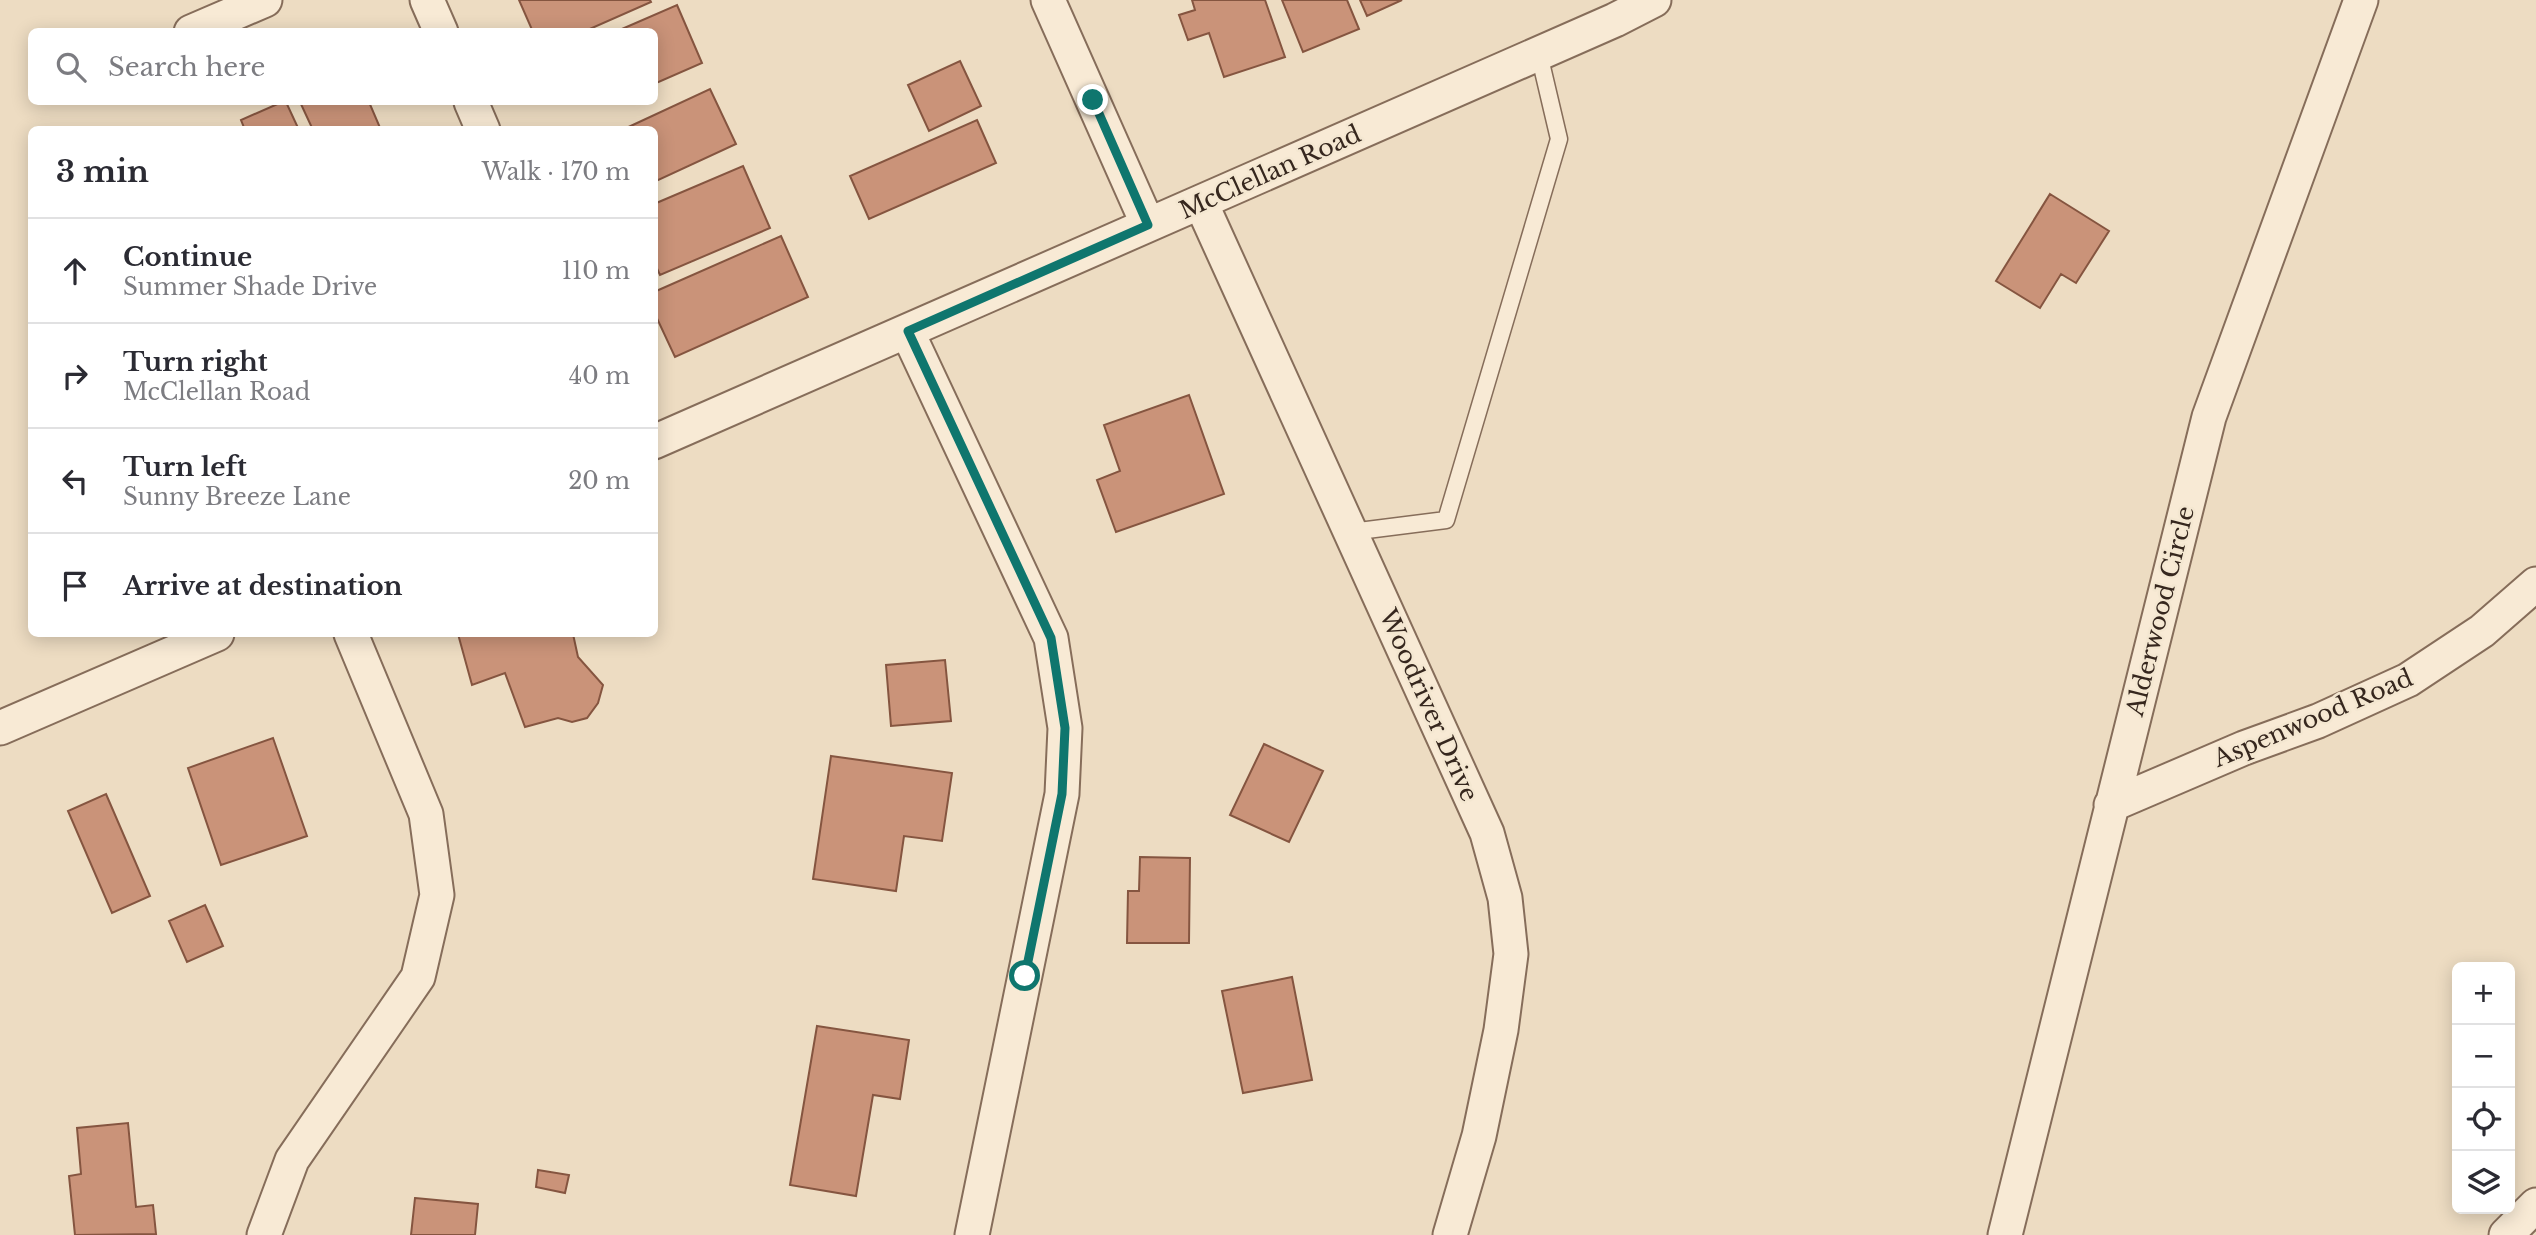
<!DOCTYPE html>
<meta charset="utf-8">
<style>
:root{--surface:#fff;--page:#f7f7f7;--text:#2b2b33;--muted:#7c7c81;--line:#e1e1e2}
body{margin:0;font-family:"Libre Baskerville",serif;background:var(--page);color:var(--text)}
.controls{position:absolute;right:21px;bottom:21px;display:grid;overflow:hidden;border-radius:10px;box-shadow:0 4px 18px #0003}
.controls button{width:63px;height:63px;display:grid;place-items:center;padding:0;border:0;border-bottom:2px solid var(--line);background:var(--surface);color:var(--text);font:35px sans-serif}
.stop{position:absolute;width:21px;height:21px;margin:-16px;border:5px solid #0f766e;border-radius:50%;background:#fff}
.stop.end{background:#0f766e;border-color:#fff;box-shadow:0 2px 7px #0008}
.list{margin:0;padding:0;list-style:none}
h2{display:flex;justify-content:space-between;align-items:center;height:91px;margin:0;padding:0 28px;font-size:30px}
h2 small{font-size:23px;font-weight:400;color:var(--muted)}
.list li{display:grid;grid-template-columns:46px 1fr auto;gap:21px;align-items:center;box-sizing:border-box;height:105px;padding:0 28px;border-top:2px solid var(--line)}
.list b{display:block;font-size:26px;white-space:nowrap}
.list p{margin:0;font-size:23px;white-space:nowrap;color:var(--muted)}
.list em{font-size:23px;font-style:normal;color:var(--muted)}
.icon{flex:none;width:38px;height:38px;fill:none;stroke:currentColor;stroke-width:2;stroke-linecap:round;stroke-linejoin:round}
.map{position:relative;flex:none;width:2536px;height:1235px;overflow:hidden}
.search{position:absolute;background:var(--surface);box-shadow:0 4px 18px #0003;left:28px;top:28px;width:630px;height:77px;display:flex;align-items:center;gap:18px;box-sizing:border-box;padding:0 24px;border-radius:10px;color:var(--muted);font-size:26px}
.panel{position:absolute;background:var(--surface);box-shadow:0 4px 18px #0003;left:28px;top:126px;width:630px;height:511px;border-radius:10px}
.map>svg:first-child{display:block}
</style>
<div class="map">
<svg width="2536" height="1235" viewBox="0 0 2536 1235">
<rect width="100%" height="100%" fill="#eddcc2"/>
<path fill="#ca9379" stroke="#855540" stroke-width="2" d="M519 0H650L651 2 583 32H533Z
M1192 0H1265L1285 57 1224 77 1209 33 1188 40 1179 15 1195 10Z
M1282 0H1347L1359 29 1303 52Z
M1360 0H1402L1367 16Z
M677 5 702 63 654 84V32H615Z
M960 61 981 106 929 131 908 85Z
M710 89 736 144 654 182V130H622Z
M282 102H286L299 130H245L241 120Z
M300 102H369L381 130H313Z
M977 120 996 163 869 219 850 176Z
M743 166 770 228 660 275 654 262V204Z
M2050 194 2109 231 2076 283 2061 274 2040 308 1996 281Z
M781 236 808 297 675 357 654 312V292Z
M1189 395 1224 494 1116 532 1097 480 1120 471 1104 425Z
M458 634H573L578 657 603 685 598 703 587 718 572 722 558 718 525 727 505 673 472 685Z
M945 660 951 721 891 726 886 665Z
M273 738 307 836 221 865 188 768Z
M1264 744 1323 771 1289 842 1230 815Z
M831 756 952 773 942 841 904 836 896 891 813 879Z
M106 794 150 896 112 913 68 811Z
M1140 857 1190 858 1189 943H1127L1128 891H1139Z
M205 905 223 946 187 962 169 921Z
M1292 977 1312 1080 1243 1093 1222 991Z
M817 1026 909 1040 900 1099 873 1095 856 1196 790 1185Z
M128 1123 136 1207 153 1205 156 1234 75 1235 69 1176 81 1174 77 1128Z
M538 1170 569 1175 565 1193 536 1187Z
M415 1198 478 1204 475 1235H411Z"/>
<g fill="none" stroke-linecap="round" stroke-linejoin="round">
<defs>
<path id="service" d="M1351 532 1446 520 1559 139 1539 54"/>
<path id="minor" d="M427 0 441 32
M1048 0 1148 225
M191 32 265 0
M471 102 483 130
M1201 203 1487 833 1505 898 1511 954 1501 1030 1479 1136 1450 1235
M907 331 1051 638 1065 728 1062 794 972 1235
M654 442 1615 20 1654 0
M0 728 217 634
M2111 805 2244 748 2318 721 2408 680 2482 631 2536 584
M264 1235 292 1160 418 977 437 895 426 814 351 634
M2005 1235 2209 417 2361 0
M2506 1235 2536 1205"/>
</defs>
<use href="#service" stroke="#866d5a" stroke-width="19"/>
<use href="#minor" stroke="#866d5a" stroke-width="37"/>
<use href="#service" stroke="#f8ead5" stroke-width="16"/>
<use href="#minor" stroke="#f8ead5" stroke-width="33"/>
</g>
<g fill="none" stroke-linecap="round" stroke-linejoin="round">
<path stroke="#0f766e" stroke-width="9" d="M1025 976 1062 794 1065 728 1051 638 908 331 1148 225 1093 100"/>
</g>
<g text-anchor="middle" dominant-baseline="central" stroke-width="5" stroke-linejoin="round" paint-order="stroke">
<g font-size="24" fill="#36271e" stroke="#f4e7d1">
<text transform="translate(1270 172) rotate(-24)">McClellan Road</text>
<text transform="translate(2160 611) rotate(-76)">Alderwood Circle</text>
<text transform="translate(1429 705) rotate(66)">Woodriver Drive</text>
<text transform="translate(2313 718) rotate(-23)">Aspenwood Road</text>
</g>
</g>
</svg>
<div class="controls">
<button>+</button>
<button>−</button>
<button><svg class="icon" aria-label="locate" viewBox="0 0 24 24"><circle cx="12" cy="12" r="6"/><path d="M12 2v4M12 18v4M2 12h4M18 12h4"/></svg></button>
<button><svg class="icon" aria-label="layers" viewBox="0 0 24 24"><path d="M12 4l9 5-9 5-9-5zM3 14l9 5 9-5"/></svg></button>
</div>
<div class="stop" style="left:1025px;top:976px"></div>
<div class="stop end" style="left:1093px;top:100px"></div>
<div class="search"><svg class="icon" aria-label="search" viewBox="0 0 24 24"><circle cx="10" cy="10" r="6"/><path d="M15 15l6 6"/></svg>Search here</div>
<section class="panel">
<h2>3 min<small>Walk · 170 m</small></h2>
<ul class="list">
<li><svg class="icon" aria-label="ahead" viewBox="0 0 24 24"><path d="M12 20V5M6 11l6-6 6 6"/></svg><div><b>Continue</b><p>Summer Shade Drive</p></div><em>110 m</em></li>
<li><svg class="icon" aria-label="right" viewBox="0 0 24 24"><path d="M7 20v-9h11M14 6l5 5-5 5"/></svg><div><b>Turn right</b><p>McClellan Road</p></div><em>40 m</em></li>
<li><svg class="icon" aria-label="left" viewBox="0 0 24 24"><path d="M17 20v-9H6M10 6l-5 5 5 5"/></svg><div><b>Turn left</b><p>Sunny Breeze Lane</p></div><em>20 m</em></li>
<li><svg class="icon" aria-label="arrive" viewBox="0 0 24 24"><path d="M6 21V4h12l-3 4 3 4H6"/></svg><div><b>Arrive at destination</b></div></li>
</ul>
</section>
</div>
